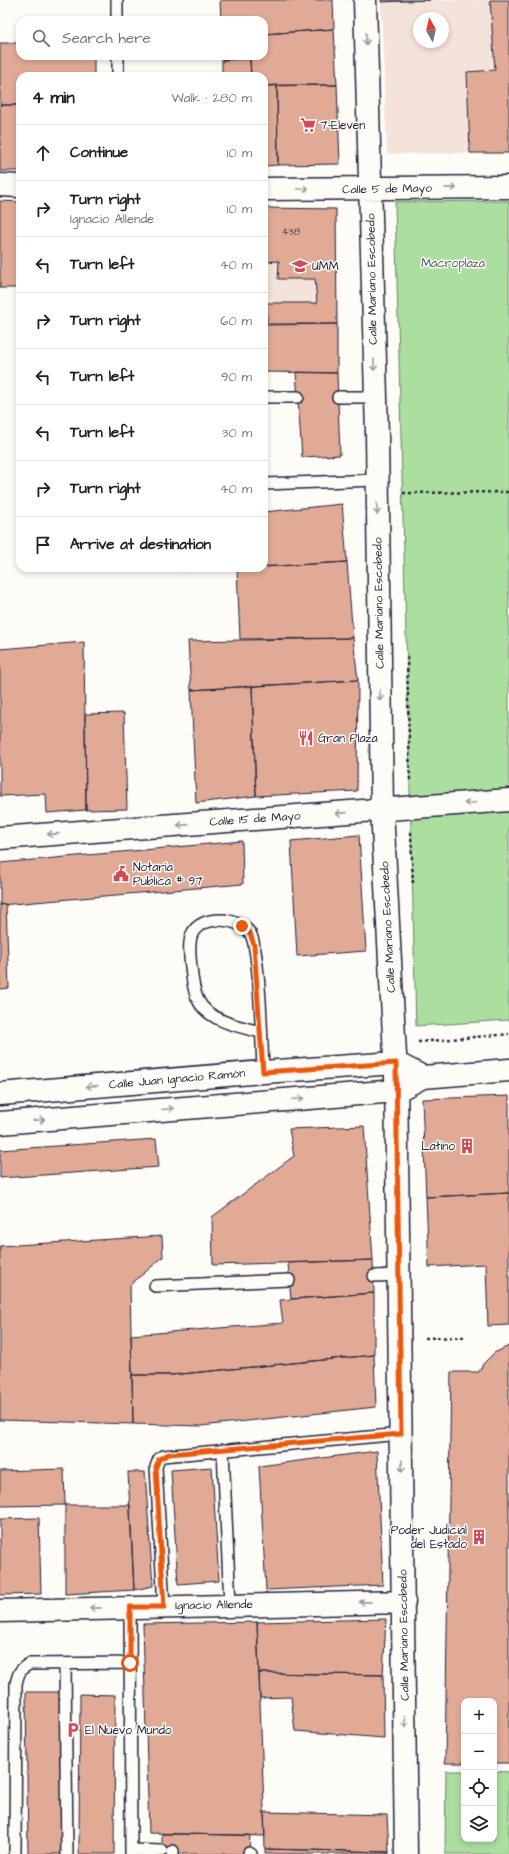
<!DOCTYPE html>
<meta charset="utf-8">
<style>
:root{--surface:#fff;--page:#f2f2f2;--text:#202124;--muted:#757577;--line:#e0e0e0}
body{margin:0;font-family:"Architects Daughter",sans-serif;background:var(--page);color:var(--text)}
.controls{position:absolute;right:12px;bottom:12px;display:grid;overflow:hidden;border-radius:8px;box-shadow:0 2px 6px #0003}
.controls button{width:36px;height:36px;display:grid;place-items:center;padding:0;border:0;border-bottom:1px solid var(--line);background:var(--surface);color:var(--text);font:20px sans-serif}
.compass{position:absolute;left:413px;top:12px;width:36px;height:36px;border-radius:50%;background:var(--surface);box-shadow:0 2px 6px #0003;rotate:352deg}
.stop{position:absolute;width:12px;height:12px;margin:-9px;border:3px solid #ea580c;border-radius:50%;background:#fff}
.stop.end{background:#ea580c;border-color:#fff;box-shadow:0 1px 4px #0008}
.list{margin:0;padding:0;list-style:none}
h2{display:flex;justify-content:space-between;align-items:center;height:52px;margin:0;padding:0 16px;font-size:17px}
h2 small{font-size:13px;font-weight:400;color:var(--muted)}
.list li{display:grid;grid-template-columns:26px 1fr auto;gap:12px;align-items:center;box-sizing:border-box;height:56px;padding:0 16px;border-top:1px solid var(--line)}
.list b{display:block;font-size:15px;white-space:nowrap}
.list p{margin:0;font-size:13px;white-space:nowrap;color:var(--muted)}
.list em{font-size:13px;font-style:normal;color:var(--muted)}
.icon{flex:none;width:22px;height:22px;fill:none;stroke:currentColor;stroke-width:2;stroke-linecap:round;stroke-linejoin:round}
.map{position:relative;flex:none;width:509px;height:1854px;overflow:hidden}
.search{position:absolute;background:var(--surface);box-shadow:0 2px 6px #0003;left:16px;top:16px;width:252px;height:44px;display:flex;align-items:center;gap:10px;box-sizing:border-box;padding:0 14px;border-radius:12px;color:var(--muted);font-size:15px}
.panel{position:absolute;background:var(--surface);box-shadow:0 2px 6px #0003;left:16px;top:72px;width:252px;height:500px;border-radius:12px}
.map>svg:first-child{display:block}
</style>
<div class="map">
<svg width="509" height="1854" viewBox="0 0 509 1854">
<rect width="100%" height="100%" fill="#fdfcf7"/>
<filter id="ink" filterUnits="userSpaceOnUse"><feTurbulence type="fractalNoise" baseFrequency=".025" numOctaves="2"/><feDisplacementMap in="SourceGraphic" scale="8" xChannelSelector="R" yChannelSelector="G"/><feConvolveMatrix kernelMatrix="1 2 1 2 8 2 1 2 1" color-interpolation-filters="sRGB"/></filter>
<g filter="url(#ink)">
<path fill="#f4e3da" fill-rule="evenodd" d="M430 0H490L495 70 467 73 470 153 387 154 381 2ZM419 18H443V42H419Z
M264 208 336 209 337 324H264Z"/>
<path fill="#abde9f" stroke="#66806d" d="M509 201V1020L416 1026 395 202Z
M446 1771H464V1839H494V1771L509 1772V1854H445Z"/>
<path fill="#e0aa96" stroke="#22223b" d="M220 0H333L334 29 264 34V20H221Z
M381 0H430L381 2Z
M490 0H509V153H470L467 72 495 70Z
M334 29 337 85 264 86V76H251L250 59 222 60V56H264V34Z
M0 43H20V56H94V76H20V105H0Z
M250 59 251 76H222V60Z
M277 85H337L340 164 278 165Z
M277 85 278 165 264 166V86Z
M0 105H20V171H0Z
M0 201 20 202V288H0Z
M264 208 336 209 337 324H267V303H317L315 279H278L279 261 264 262Z
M337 324V373L264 372V325Z
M296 372 337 373 340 455 302 457Z
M342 504 347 562 264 567V512Z
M347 562 353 638 240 639 237 568Z
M181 568H241L181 571Z
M353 638 358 680 191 690 188 641Z
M84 642 86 810 47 813 46 794 0 796V649Z
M358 680 357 791 256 796 252 686Z
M252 686 256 796 196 803 191 690Z
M124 713 127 809 86 810 85 714Z
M359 835 366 951 297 956 291 841Z
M242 841 243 884 0 905V863Z
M6 904 9 988 0 989V905Z
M509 1096V1193L426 1197 422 1099Z
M364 1126 373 1260 213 1265 212 1217 294 1156 289 1129Z
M156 1139 159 1167 0 1178V1150Z
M509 1193V1325L488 1326 486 1264 429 1267 426 1197Z
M162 1236 163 1257 130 1285 133 1424 0 1420V1246Z
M373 1260 374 1293 291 1299 288 1263Z
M374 1293V1355L171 1375H132L131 1335 283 1323 280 1300Z
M509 1346V1763H494V1701H464V1763H445L451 1372H479L483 1364 494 1353Z
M374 1355 376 1407 201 1426 133 1424 132 1375H171Z
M377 1451 383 1585 266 1590 259 1466Z
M212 1467 219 1581 178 1584 171 1470Z
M64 1469 65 1505 0 1506V1471Z
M128 1472H145L153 1586 134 1590Z
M65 1505H130L134 1590 65 1594Z
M39 1518 41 1594 0 1595V1519Z
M386 1619 383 1675 259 1673 257 1622Z
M257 1622 265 1836 149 1833 143 1624Z
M259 1673 383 1675 384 1738 295 1731 291 1697 260 1698Z
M26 1692H62V1854H28Z
M80 1694 115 1695 114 1854H79Z
M264 1812 387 1815 389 1852 265 1849Z
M162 1834 250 1835 249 1854H162Z
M265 1849 389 1852V1854H265Z"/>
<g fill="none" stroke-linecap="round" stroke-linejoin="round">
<defs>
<path id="lane" d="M117 0V20
M118 56V76
M264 397H298
M338 397H375
M264 484 377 480
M261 1032C240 1027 208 1021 198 1000 193 990 192 978 191 967 190 957 188 944 192 934 201 914 239 917 250 933 260 948 262 1048 263 1072
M374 1276 399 1275
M155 1286 289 1280
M223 1450 230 1605
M130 1607 131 1854
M164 1607 156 1467 159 1459 163 1456 401 1434
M65 1664 67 1854
M131 1850 162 1851
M249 1853 251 1854
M15 1854 16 1684C18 1674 20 1669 29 1664L130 1663
M173 1854V1851"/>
<path id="street" d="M365 0 377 434 382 810 396 1074 406 1854
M0 185 20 186
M264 189 509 187
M0 838 509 800
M0 1611 404 1602"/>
<path id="secondary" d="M0 1094 263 1072 396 1063 423 1077
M0 1123 396 1091 423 1077 509 1070"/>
</defs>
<use href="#lane" stroke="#22223b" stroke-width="14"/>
<use href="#street" stroke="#22223b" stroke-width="25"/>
<use href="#secondary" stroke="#22223b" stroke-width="25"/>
<path stroke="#22223b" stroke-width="2.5" stroke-dasharray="3 3" stroke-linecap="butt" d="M403 493 509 492
M407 657 410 782
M411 832 413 885
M418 1042 509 1034
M425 1338 466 1337"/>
<use href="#lane" stroke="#fdfcf7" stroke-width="11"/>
<use href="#street" stroke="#fdfcf7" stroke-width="22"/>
<use href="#secondary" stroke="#fdfcf7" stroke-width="22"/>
</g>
<defs><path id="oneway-shaft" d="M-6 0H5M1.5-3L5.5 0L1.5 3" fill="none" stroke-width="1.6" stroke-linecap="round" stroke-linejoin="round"/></defs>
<g stroke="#9a9aa2">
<use href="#oneway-shaft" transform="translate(366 39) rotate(88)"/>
<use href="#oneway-shaft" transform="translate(451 188) rotate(-1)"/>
<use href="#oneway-shaft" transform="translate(303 189)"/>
<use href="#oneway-shaft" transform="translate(374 365) rotate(89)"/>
<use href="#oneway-shaft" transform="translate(377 509) rotate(89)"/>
<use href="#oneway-shaft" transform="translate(380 695) rotate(89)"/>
<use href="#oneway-shaft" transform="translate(470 803) rotate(175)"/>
<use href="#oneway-shaft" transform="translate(341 813) rotate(176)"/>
<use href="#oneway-shaft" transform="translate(183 825) rotate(176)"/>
<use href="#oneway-shaft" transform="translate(53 834) rotate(176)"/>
<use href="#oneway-shaft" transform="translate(92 1086) rotate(175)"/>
<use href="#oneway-shaft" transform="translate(298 1099) rotate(-5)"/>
<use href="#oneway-shaft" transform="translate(168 1109) rotate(-5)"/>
<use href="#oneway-shaft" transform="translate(39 1120) rotate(-5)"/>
<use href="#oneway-shaft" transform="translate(402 1466) rotate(89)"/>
<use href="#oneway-shaft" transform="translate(365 1602) rotate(179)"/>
<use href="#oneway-shaft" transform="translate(95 1608) rotate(179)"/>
<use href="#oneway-shaft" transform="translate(405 1722) rotate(89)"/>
</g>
</g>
<g fill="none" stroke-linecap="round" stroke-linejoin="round" filter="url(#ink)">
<path stroke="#ea580c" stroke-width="5" d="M130 1663V1607H164L156 1467 159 1459 169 1454 401 1434 396 1063 263 1072 254 945 250 933 242 926"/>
</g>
<defs>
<symbol id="supermarket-bare" viewBox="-9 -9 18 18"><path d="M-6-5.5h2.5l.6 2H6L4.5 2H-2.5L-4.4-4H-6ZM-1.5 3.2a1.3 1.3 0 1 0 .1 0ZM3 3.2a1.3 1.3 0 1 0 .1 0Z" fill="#d1495b" stroke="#fdfcf7" stroke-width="2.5" paint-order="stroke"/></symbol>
<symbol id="university-bare" viewBox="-9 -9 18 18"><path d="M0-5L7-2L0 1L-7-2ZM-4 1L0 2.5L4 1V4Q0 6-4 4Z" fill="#d1495b" stroke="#fdfcf7" stroke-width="2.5" paint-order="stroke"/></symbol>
<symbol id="restaurant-bare" viewBox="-9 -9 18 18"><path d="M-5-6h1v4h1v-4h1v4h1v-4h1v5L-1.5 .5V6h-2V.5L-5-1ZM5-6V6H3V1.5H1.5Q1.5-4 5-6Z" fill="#d1495b" stroke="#fdfcf7" stroke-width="2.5" paint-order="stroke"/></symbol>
<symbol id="civic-bare" viewBox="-9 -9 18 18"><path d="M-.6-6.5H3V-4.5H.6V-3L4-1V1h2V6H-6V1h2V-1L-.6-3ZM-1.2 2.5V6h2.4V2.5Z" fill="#d1495b" stroke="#fdfcf7" stroke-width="2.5" paint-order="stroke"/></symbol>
<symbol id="building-bare" viewBox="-9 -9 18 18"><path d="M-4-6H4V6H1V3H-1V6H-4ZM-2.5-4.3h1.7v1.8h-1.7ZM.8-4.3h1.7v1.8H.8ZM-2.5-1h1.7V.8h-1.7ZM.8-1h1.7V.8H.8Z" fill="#d1495b" stroke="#fdfcf7" stroke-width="2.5" paint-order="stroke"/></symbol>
<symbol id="parking-bare" viewBox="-9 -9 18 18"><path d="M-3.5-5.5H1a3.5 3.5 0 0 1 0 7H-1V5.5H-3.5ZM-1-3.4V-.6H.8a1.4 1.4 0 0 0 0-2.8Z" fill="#d1495b" stroke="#fdfcf7" stroke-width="2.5" paint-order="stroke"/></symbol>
</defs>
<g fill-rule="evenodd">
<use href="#supermarket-bare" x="297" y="114" width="22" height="22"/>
<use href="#university-bare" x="289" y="255" width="22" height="22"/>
<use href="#restaurant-bare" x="295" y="727" width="22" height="22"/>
<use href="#civic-bare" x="110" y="863" width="22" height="22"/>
<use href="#building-bare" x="456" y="1135" width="22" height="22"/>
<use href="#building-bare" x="468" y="1526" width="22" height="22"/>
<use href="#parking-bare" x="62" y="1719" width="22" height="22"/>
</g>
<g text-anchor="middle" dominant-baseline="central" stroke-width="3" stroke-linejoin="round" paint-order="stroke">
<g font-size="10" fill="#524452">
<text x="291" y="232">438</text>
</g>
<g font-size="12" fill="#22223b" stroke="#fdfcf7" text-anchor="start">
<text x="320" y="125">7-Eleven</text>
<text x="312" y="266">UMM</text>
<text x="318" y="738">Gran Plaza</text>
<text x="133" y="867">Notaría<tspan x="133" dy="14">Pública # 97</tspan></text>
<text x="455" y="1146" text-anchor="end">Latino</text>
<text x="467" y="1530" text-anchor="end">Poder Judicial<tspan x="467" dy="14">del Estado</tspan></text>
<text x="85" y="1730">El Nuevo Mundo</text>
</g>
<g font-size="12" fill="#22223b" stroke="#fdfcf7">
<text transform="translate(387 189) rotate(-1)">Calle 5 de Mayo</text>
<text transform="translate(372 279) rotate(-91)">Calle Mariano Escobedo</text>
<text transform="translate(379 603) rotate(-91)">Calle Mariano Escobedo</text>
<text transform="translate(255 819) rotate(-4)">Calle 15 de Mayo</text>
<text transform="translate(388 927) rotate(-93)">Calle Mariano Escobedo</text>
<text transform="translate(177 1079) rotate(-5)">Calle Juan Ignacio Ramón</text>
<text transform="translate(214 1605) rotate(-1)">Ignacio Allende</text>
<text transform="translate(404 1635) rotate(-91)">Calle Mariano Escobedo</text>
</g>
<g font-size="12" fill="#4b5a59" stroke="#fdfcf7">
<text x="453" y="263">Macroplaza</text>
</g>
</g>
</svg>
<div class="controls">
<button>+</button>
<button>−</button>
<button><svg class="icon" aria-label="locate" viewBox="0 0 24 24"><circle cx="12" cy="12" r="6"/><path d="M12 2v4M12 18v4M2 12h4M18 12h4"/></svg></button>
<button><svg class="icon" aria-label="layers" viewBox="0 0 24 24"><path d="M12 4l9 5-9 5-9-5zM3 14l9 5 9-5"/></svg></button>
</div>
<svg class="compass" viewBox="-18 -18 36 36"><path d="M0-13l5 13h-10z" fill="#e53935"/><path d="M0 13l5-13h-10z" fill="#757577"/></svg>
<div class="stop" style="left:130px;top:1663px"></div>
<div class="stop end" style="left:242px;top:926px"></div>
<div class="search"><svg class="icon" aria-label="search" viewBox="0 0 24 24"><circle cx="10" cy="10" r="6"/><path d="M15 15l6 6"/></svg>Search here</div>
<section class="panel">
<h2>4 min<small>Walk · 280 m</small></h2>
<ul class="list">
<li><svg class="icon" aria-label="ahead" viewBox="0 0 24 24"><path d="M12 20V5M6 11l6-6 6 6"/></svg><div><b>Continue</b></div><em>10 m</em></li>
<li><svg class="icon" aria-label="right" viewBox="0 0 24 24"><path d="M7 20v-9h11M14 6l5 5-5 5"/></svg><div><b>Turn right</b><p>Ignacio Allende</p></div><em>10 m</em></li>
<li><svg class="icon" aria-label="left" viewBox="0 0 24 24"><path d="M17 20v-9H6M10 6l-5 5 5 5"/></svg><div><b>Turn left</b></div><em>40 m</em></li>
<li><svg class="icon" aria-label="right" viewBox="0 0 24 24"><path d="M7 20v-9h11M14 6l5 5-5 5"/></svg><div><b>Turn right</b></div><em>60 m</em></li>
<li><svg class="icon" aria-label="left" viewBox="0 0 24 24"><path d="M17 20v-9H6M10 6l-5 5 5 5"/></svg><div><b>Turn left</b></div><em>90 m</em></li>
<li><svg class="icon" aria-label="left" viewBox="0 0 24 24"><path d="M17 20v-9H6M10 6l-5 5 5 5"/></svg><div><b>Turn left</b></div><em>30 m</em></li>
<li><svg class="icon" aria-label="right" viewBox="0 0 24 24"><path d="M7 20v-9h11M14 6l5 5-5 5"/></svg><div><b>Turn right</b></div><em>40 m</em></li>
<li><svg class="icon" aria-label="arrive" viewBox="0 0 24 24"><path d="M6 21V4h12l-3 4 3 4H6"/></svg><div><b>Arrive at destination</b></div></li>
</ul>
</section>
</div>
